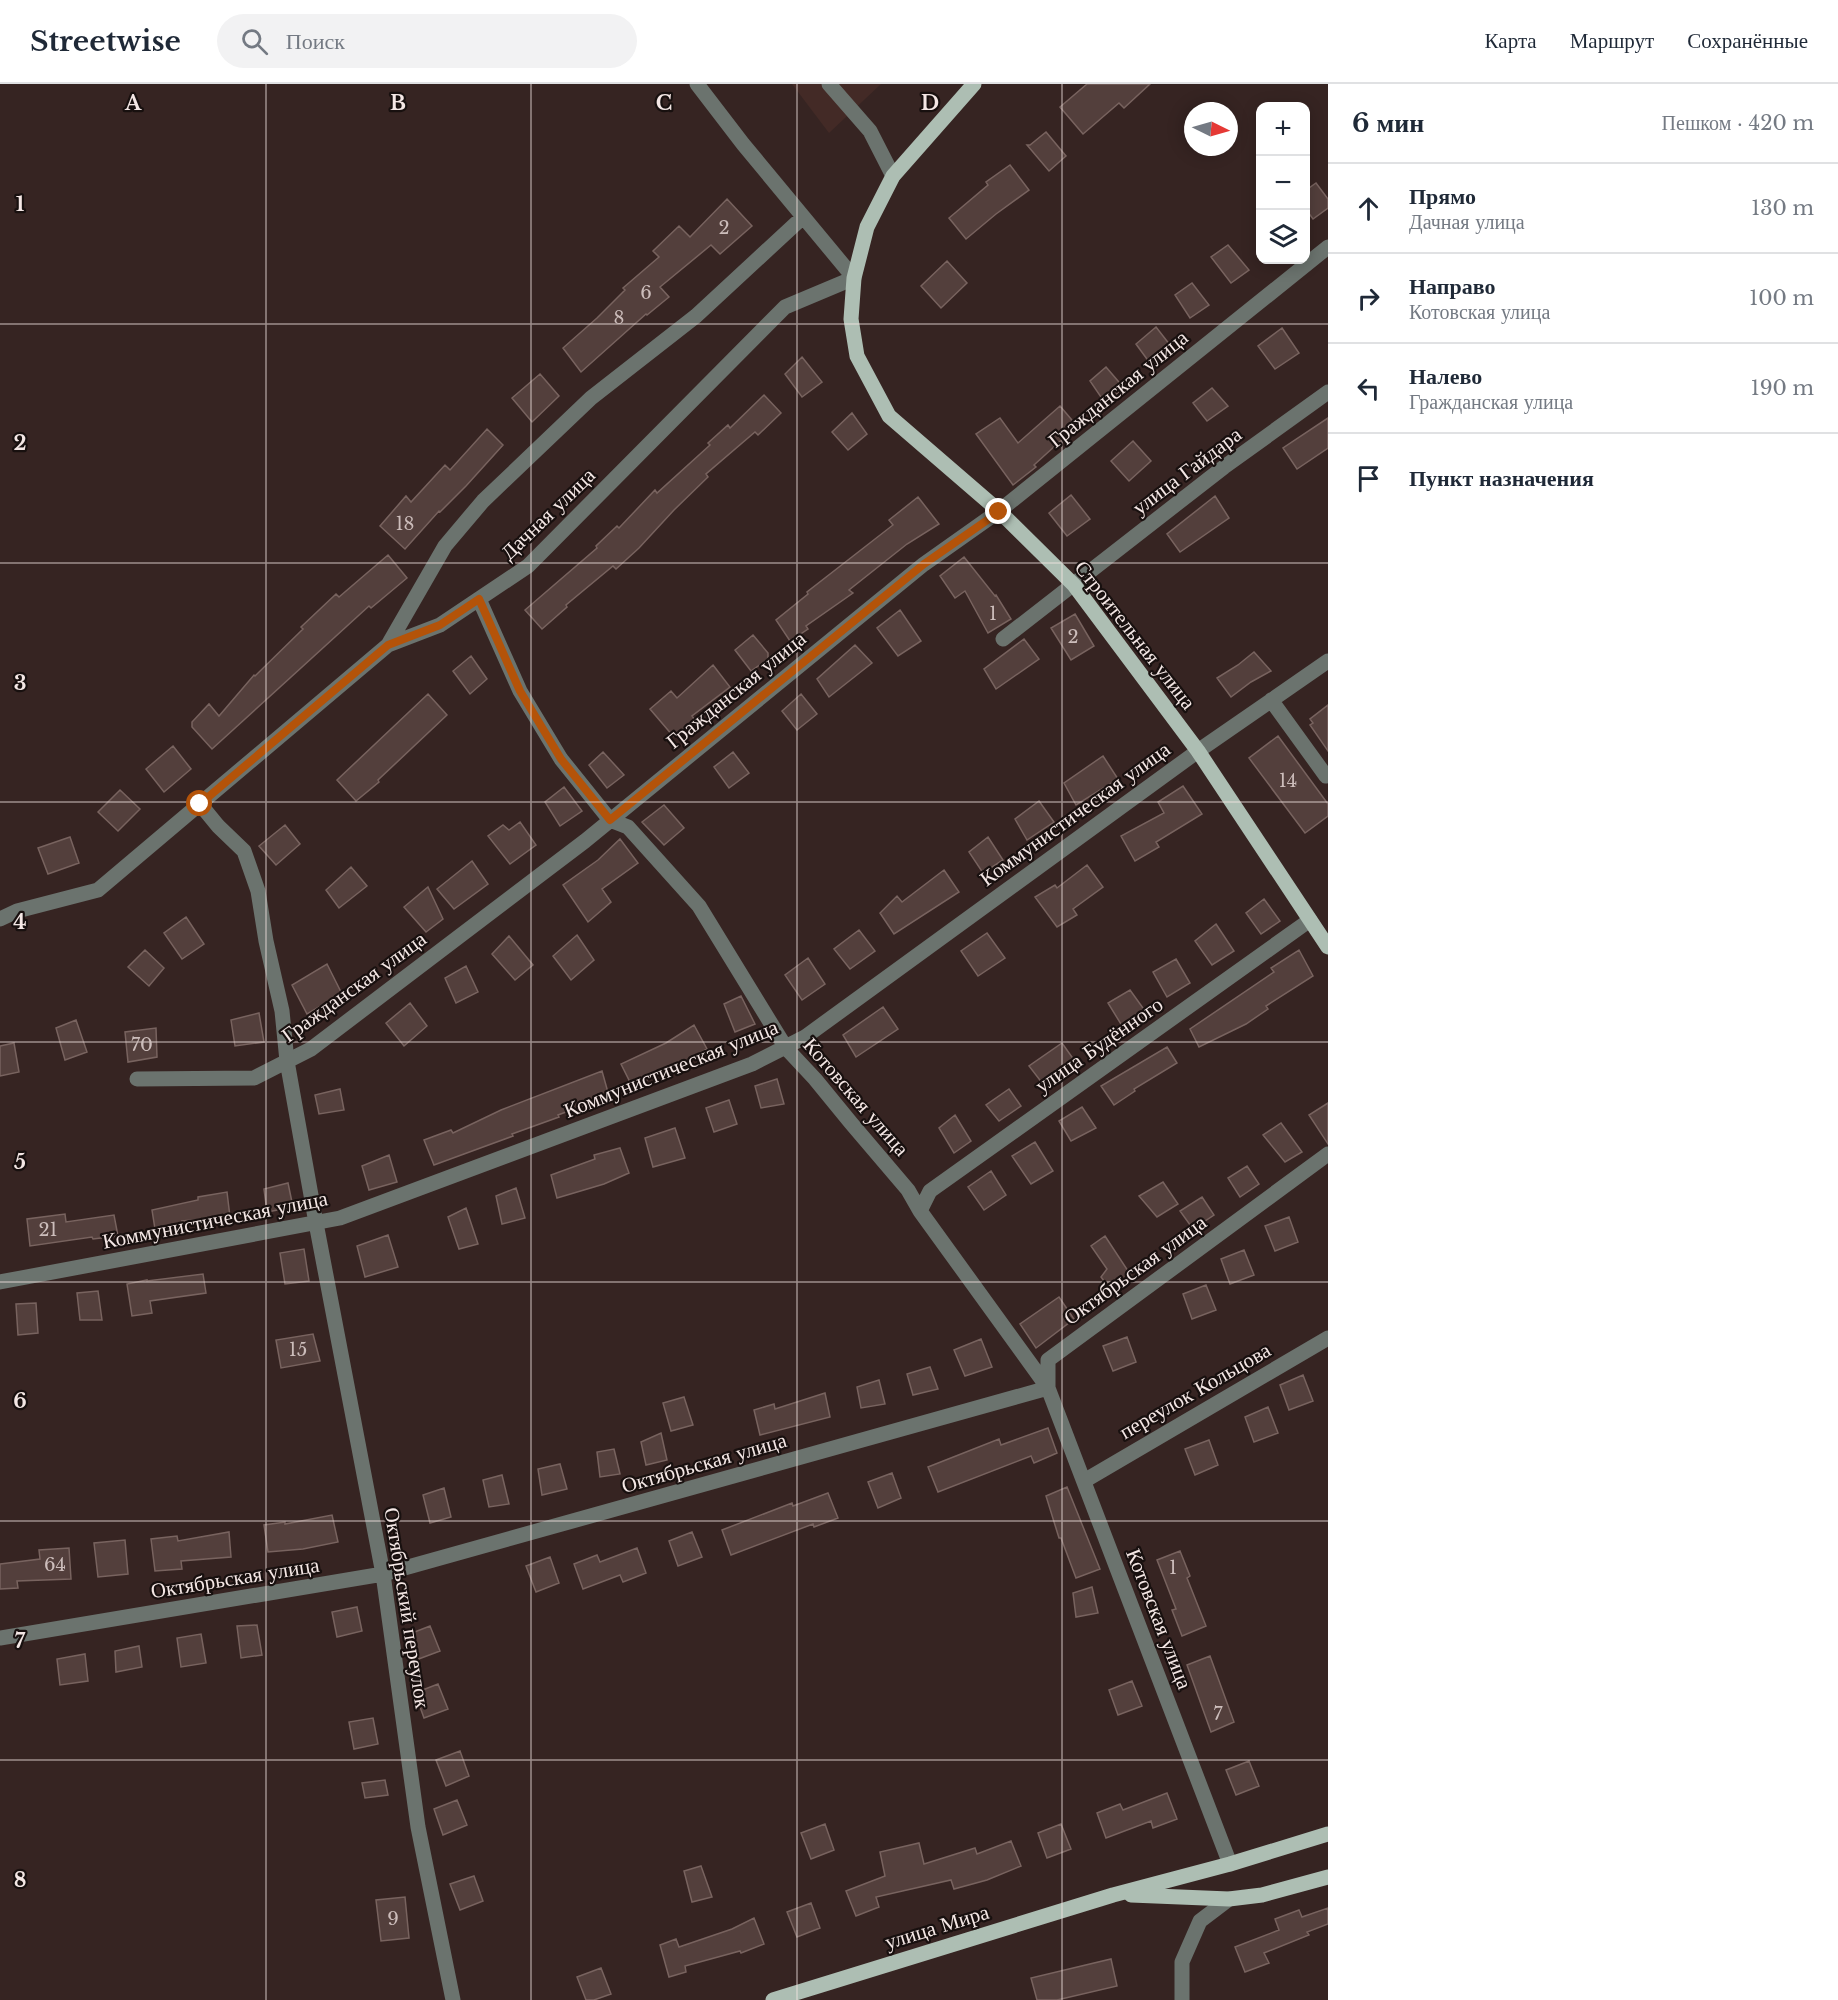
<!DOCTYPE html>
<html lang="ru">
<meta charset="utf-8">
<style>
:root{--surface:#fff;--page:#f2f2f3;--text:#1f2937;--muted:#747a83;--line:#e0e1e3}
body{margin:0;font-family:"Libre Baskerville",serif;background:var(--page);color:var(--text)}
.controls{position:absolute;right:18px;top:18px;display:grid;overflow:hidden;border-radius:12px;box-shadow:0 3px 15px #0003}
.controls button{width:54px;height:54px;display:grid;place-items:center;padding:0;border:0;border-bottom:2px solid var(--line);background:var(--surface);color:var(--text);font:30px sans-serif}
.compass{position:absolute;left:1184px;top:18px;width:54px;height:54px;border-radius:50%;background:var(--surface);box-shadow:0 3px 15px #0003;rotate:95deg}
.stop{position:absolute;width:18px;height:18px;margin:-14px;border:4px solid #b45309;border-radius:50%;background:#fff}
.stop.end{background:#b45309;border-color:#fff;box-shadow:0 2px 6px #0008}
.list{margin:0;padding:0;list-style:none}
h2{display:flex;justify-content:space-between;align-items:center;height:78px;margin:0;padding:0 24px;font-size:26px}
h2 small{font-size:20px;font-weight:400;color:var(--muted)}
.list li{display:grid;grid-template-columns:39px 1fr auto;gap:18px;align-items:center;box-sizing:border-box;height:90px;padding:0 24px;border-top:2px solid var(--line)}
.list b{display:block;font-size:22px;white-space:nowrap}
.list p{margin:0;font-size:20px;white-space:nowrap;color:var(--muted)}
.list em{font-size:20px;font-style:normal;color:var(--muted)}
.icon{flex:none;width:33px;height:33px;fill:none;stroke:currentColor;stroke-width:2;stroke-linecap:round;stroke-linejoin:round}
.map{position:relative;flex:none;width:1328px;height:1916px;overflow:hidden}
header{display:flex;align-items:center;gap:36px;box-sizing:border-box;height:84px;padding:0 30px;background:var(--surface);border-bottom:2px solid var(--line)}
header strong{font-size:28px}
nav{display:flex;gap:33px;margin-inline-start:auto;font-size:21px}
.search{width:420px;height:54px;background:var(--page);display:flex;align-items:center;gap:15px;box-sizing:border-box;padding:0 21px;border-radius:33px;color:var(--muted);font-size:22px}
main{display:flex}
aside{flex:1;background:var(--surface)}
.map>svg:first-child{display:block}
</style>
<header>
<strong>Streetwise</strong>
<div class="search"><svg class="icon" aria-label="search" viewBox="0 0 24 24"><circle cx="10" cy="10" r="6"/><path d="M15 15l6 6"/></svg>Поиск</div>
<nav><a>Карта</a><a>Маршрут</a><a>Сохранённые</a></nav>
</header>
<main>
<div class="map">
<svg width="1328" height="1916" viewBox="0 0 1328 1916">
<rect width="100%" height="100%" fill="#362422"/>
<path fill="#432a26" d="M792 0H881L829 49Z"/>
<path fill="#533f3c" stroke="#78635f" stroke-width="1.5" d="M1087 0H1150L1124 24 1119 19 1083 50 1060 23Z
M1046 48 1066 72 1049 87 1027 61H1030Z
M1010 81 1029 106 996 130 966 155 949 134 988 101 986 98Z
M1316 99 1328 115V124L1313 135 1305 124V107Z
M727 115 752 142 720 170 711 161 660 203 669 213 647 231 646 230 581 288 563 264 597 234 625 206 623 204 659 173 653 167 679 142 690 153Z
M1228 161 1249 186 1231 199 1211 173Z
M947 177 967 199 941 224 921 202Z
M1192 199 1209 221 1190 234 1175 211Z
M1156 243 1174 266 1152 282 1136 260Z
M1282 244 1299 269 1275 285 1258 262Z
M802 273 822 298 802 313 785 290Z
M1106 283 1124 304 1105 319 1090 297Z
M540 290 559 312 532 338 512 314Z
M1212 304 1228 322 1207 337 1193 319Z
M764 311 781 329 758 351 755 348 706 390 708 393 674 426 639 464 616 485 613 482 566 521 567 523 542 545 525 526 597 464 596 462 617 442 619 444 655 406 657 409 710 361 708 359 728 341 730 344Z
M1060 322 1077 342 1034 381 1036 383 1013 401 976 350 1000 334 1018 359Z
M852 329 867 350 848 366 832 348Z
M1328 334V364L1297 385 1283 364Z
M487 345 503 361 466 402 440 428 439 427 405 465 380 442 406 412 411 418 445 381 450 386Z
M1133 357 1151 377 1129 397 1111 377Z
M1071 411 1090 435 1067 452 1049 429Z
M1215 412 1229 434 1180 468 1167 450Z
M918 413 939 440 907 460 849 506 853 509 806 542 808 545 790 557 776 536 808 510 807 508 893 441 889 436Z
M388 471 407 494 371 524 369 522 212 665 192 643V638L209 620 219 632 254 591 255 592 303 545 301 543 336 510 339 513Z
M964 473 995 512 996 511 1011 535 988 549 965 507 955 514 940 492Z
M900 526 921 557 898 572 877 544Z
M1075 530 1094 562 1071 576 1051 544Z
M753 551 768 569V575L751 587 735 566Z
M1024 555 1039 575 996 605 984 585Z
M855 561 872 579 829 613 817 595Z
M1254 568 1271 587 1251 598 1231 613 1217 594 1238 581Z
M471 572 487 595 470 610 453 587Z
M713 581 730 603 692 632 695 636 673 652 650 625 671 607 677 614Z
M428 610 447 631 378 696 379 698 356 717 337 696Z
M801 610 817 630 797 646 782 627Z
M1328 621V667L1310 641 1313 639 1310 635Z
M1278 652 1328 720V732L1305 749 1249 674Z
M173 662 191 685 164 708 146 685Z
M603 668 624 691 607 704 589 681Z
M733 668 749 689 729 704 714 683Z
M1103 672 1118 695 1076 721 1064 699Z
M1183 702 1202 730 1156 758 1159 763 1135 777 1121 752 1164 729 1158 718Z
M564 703 582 727 560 742 545 718Z
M120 706 140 725 118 747 98 728Z
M1039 717 1054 738 1027 756 1015 735Z
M664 721 684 744 664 761 642 738Z
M520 738 536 761 510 780 488 752 503 741 509 746Z
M285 741 300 760 276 781 259 762Z
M70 753 79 779 48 790 38 764Z
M988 753 1003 776 983 789 969 768Z
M620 755 638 779 602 805 611 818 588 838 563 801 598 776Z
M472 777 488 800 454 825 437 805Z
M1087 781 1103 803 1073 825 1077 831 1057 843 1035 813 1055 801 1057 804Z
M351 783 367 802 339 824 326 806Z
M944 786 959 808 894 850 880 829 897 812 902 818Z
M428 803 443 835 426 848 404 823Z
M1264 815 1280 837 1261 850 1246 829Z
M186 833 204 860 182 875 164 849Z
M1216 840 1234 867 1212 881 1195 857Z
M859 846 875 867 850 885 834 865Z
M987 849 1005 874 978 892 961 867Z
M577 851 594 876 571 896 553 872Z
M509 852 533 881 515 896 492 870Z
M145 866 164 884 149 902 128 883Z
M1299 866 1313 892 1266 922 1268 925 1246 940 1199 963 1190 945 1274 888 1271 884Z
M808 874 825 900 802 916 785 891Z
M1176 875 1190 899 1167 913 1153 888Z
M327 880 342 910 307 930 292 901Z
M466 882 478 908 456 919 445 894Z
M1130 906 1148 931 1124 945 1108 919Z
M741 912 755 940 735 948 724 920Z
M410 919 427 942 404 962 386 939Z
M883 923 898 945 856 973 843 951Z
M259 929 264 958 235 962 231 936Z
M76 936 87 968 65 976 56 944Z
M694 941 707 965 669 987 632 1002 621 980 666 959Z
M156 944 157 973 128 978 125 948Z
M14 959 19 988 0 992V962Z
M1062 959 1079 983 1046 1004 1029 982Z
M1167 963 1177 979 1134 1005 1135 1007 1114 1021 1101 1002Z
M602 987 609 1012 558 1031 559 1033 512 1050 513 1052 434 1081 424 1056 451 1046 453 1049 501 1026Z
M777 995 784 1020 761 1024 755 1002Z
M340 1005 344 1026 319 1030 315 1011Z
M1009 1005 1021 1022 999 1037 986 1021Z
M729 1016 737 1040 714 1048 706 1024Z
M1328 1019V1060L1309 1031Z
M1082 1023 1096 1044 1071 1057 1059 1037Z
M955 1031 971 1057 954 1069 939 1044Z
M1281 1039 1302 1068 1285 1078 1263 1051Z
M675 1044 685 1074 653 1083 645 1054Z
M1035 1058 1053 1087 1031 1100 1012 1072Z
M620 1064 629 1089 604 1100 557 1114 551 1091 595 1075 594 1071Z
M389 1071 397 1098 369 1106 362 1082Z
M1247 1082 1259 1100 1240 1113 1228 1094Z
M991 1087 1006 1111 984 1126 968 1103Z
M1163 1098 1178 1120 1157 1133 1139 1112Z
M288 1099 293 1123 267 1128 264 1105Z
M516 1104 525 1134 502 1140 496 1112Z
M227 1108 230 1133 182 1137 183 1140 155 1145 152 1126 198 1116V1113Z
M1202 1113 1214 1131 1193 1145 1180 1127Z
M466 1124 478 1160 459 1165 448 1133Z
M65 1130 66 1138 114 1131 118 1152 93 1155 92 1153 30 1162 27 1135Z
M1289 1133 1298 1158 1275 1167 1265 1142Z
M388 1151 398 1183 365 1193 357 1162Z
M1105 1152 1132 1193 1113 1209 1101 1193 1107 1185 1091 1162Z
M304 1165 309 1197 285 1200 280 1169Z
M1244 1166 1254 1191 1230 1200 1221 1175Z
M203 1190 206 1209 150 1217 152 1229 132 1232 127 1200 147 1196V1197Z
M1206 1201 1216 1226 1192 1235 1183 1210Z
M98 1207 102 1236H80L77 1209Z
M1059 1213 1074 1235 1036 1264 1020 1240Z
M36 1219 38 1249 18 1251 16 1220Z
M313 1250 320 1277 281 1284 276 1256Z
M1127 1253 1136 1278 1113 1287 1103 1262Z
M981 1255 992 1283 965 1292 954 1266Z
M930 1283 938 1305 913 1311 907 1290Z
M1303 1291 1313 1317 1289 1326 1280 1301Z
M879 1296 885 1320 861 1324 857 1303Z
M825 1309 830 1333 760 1351 754 1326 774 1320 775 1325Z
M684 1313 693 1341 671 1347 663 1319Z
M1268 1323 1278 1349 1254 1358 1245 1333Z
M1048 1344 1057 1369 1034 1379 1031 1372 938 1408 928 1383 999 1355 1001 1361Z
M661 1349 667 1376 646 1381 641 1358Z
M1209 1356 1218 1381 1195 1391 1185 1365Z
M614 1365 620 1390 600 1393 597 1368Z
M560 1380 567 1405 542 1411 538 1385Z
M892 1389 901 1414 878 1424 868 1398Z
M502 1391 509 1420 489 1423 483 1396Z
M1067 1403 1100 1485 1076 1494 1061 1454H1059L1046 1412Z
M444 1404 451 1433 430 1439 423 1411Z
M828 1409 838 1434 814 1443 813 1440 731 1471 722 1446 792 1419 793 1422Z
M332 1431 338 1458 303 1465 268 1468 264 1441 285 1438V1440Z
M229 1448 231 1473 181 1477 182 1485 155 1487 151 1455 177 1452 178 1457Z
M692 1448 702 1473 678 1482 669 1457Z
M125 1456 128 1490 98 1493 94 1459Z
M69 1464 71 1495 17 1497 18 1504 0 1505V1480L40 1475 39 1466Z
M637 1464 646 1489 623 1498 620 1491 583 1505 574 1480 597 1471 600 1478Z
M1180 1467 1190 1492 1187 1494 1206 1542 1182 1552 1172 1526 1176 1525 1157 1476Z
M550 1473 559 1499 536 1508 526 1482Z
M1092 1503 1098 1529 1076 1533 1073 1509Z
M357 1523 362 1547 337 1553 332 1528Z
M257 1541 262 1571 241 1574 237 1542Z
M430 1542 440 1567 416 1576 407 1551Z
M201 1550 206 1579 181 1583 177 1554Z
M139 1562 142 1583 116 1588 115 1567Z
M85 1570 88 1597 60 1601 57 1575Z
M1210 1572 1234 1638 1211 1648 1187 1581Z
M1132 1597 1142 1622 1118 1631 1109 1606Z
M438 1600 448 1625 424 1634 415 1609Z
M373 1634 378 1660 354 1665 349 1638Z
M460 1667 469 1692 446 1702 436 1676Z
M1249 1677 1259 1702 1236 1711 1226 1686Z
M385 1696 388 1711 365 1714 362 1699Z
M1167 1709 1177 1735 1153 1744 1151 1737 1106 1754 1097 1729 1120 1720 1123 1726Z
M457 1716 467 1741 443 1751 434 1725Z
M825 1740 834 1766 811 1775 801 1749Z
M1061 1740 1071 1765 1047 1774 1038 1749Z
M1011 1757 1021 1782 987 1796 954 1805 951 1796 876 1813 879 1823 856 1832 846 1807 885 1792 880 1768 919 1759 924 1780 975 1764 977 1770Z
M701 1782 712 1813 692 1818 684 1787Z
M474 1792 483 1817 460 1826 450 1800Z
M405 1813 409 1854 381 1857 376 1816Z
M811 1819 820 1844 797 1853 787 1828Z
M1328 1824V1840L1307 1848 1309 1851 1264 1869 1269 1879 1245 1888 1235 1863 1279 1846 1275 1835 1299 1826 1302 1833Z
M754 1834 764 1860 741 1869 740 1867 685 1882 686 1888 669 1893 660 1861 676 1855 679 1863 732 1845Z
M1111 1875 1117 1902 1057 1916H1037L1031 1894Z
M601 1884 611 1910 594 1916H586L577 1893Z"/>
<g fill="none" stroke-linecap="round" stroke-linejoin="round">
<path stroke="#6b736e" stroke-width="15" d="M829 0 870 47 893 92
M479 515 520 607 561 675 610 736 628 743 699 822 786 964 815 995 851 1039 908 1106 920 1127 1048 1304 1230 1780
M1003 555 1224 383 1328 308
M388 561 445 462 483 417 591 314 696 232 803 133
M1271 616 1326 692 1328 690
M200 720 218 742 244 767 258 807 266 857 282 927 287 977 316 1139 383 1490 418 1743 453 1916
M0 835 17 827 98 806 388 561 440 541 528 482 785 223 854 194 743 60 697 0
M137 995 254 994 311 965 585 757 924 480 999 427 1328 163
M920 1127 930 1107 1310 836
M0 1198 340 1134 752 980 805 953 1198 667 1328 577
M1084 1397 1328 1254
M0 1554 383 1490 1048 1304V1276L1328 1070
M1182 1916V1878L1200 1837 1229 1815"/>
<path stroke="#adbeb3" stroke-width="15" d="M974 0 893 92 867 143 854 194 851 235 857 272 889 332 999 427 1074 501 1198 667 1328 863
M1131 1811 1229 1815 1262 1811 1328 1793
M773 1916 1113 1811 1230 1780 1328 1750"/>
</g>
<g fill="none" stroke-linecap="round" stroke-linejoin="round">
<path stroke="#b45309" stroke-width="8" d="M200 720 388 561 440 541 479 515 520 607 561 675 610 736 924 480 999 428"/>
</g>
<path fill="none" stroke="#f4e7e5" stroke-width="1.5" stroke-opacity="0.55" d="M266 0V1916M531 0V1916M797 0V1916M1062 0V1916M0 240H1328M0 479H1328M0 718H1328M0 958H1328M0 1198H1328M0 1437H1328M0 1676H1328"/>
<g text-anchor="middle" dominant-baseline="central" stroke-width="4.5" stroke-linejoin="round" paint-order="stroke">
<g font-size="18" fill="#ccbdbb">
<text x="724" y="144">2</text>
<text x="646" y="209">6</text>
<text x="619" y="234">8</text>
<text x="405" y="440">18</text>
<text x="993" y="530">1</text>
<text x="1073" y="553">2</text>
<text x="1288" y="697">14</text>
<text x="142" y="961">70</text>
<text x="48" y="1146">21</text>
<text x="298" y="1266">15</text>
<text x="55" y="1481">64</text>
<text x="1173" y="1484">1</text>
<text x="1218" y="1630">7</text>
<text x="393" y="1835">9</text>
</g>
<g font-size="21" fill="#f4e7e5" stroke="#18100f">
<text transform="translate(1118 305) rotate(-39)">Гражданская улица</text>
<text transform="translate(1187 387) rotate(-37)">улица Гайдара</text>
<text transform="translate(548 430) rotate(-44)">Дачная улица</text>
<text transform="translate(1135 551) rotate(52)">Строительная улица</text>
<text transform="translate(736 606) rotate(-39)">Гражданская улица</text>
<text transform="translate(1075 730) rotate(-36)">Коммунистическая улица</text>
<text transform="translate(354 903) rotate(-36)">Гражданская улица</text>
<text transform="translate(1099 961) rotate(-35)">улица Будённого</text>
<text transform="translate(671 985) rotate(-22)">Коммунистическая улица</text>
<text transform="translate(856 1013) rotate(49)">Котовская улица</text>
<text transform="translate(215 1136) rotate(-11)">Коммунистическая улица</text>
<text transform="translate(1135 1186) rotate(-36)">Октябрьская улица</text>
<text transform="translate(1195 1307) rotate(-30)">переулок Кольцова</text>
<text transform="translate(704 1379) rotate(-16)">Октябрьская улица</text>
<text transform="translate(235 1494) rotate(-9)">Октябрьская улица</text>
<text transform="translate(407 1524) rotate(81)">Октябрьский переулок</text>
<text transform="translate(1159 1535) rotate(69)">Котовская улица</text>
<text transform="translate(937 1843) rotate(-17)">улица Мира</text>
</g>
</g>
<g font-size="20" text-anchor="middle" font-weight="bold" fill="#f4e7e5" stroke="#18100f" stroke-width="4.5" stroke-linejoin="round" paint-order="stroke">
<text x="133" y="26">A</text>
<text x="398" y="26">B</text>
<text x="664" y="26">C</text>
<text x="930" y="26">D</text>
<text x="20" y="127">1</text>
<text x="20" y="366">2</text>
<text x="20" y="606">3</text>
<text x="20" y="845">4</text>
<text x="20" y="1085">5</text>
<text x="20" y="1324">6</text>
<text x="20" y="1564">7</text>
<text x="20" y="1803">8</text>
</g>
</svg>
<div class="controls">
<button>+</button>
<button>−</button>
<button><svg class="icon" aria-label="layers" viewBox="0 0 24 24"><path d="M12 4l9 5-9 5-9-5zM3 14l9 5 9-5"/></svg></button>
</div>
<svg class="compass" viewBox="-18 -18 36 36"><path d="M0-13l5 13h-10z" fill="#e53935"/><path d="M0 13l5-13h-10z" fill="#747a83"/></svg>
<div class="stop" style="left:200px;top:720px"></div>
<div class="stop end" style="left:999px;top:428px"></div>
</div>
<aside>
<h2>6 мин<small>Пешком · 420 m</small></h2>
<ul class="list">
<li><svg class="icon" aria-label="ahead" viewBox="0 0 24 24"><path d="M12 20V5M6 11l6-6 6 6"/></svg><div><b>Прямо</b><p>Дачная улица</p></div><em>130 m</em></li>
<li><svg class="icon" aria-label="right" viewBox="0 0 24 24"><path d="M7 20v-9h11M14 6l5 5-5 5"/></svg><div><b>Направо</b><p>Котовская улица</p></div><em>100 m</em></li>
<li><svg class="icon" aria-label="left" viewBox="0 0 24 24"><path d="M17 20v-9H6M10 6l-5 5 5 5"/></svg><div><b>Налево</b><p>Гражданская улица</p></div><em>190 m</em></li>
<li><svg class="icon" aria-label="arrive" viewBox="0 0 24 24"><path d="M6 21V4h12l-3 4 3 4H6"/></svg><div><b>Пункт назначения</b></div></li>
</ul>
</aside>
</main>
